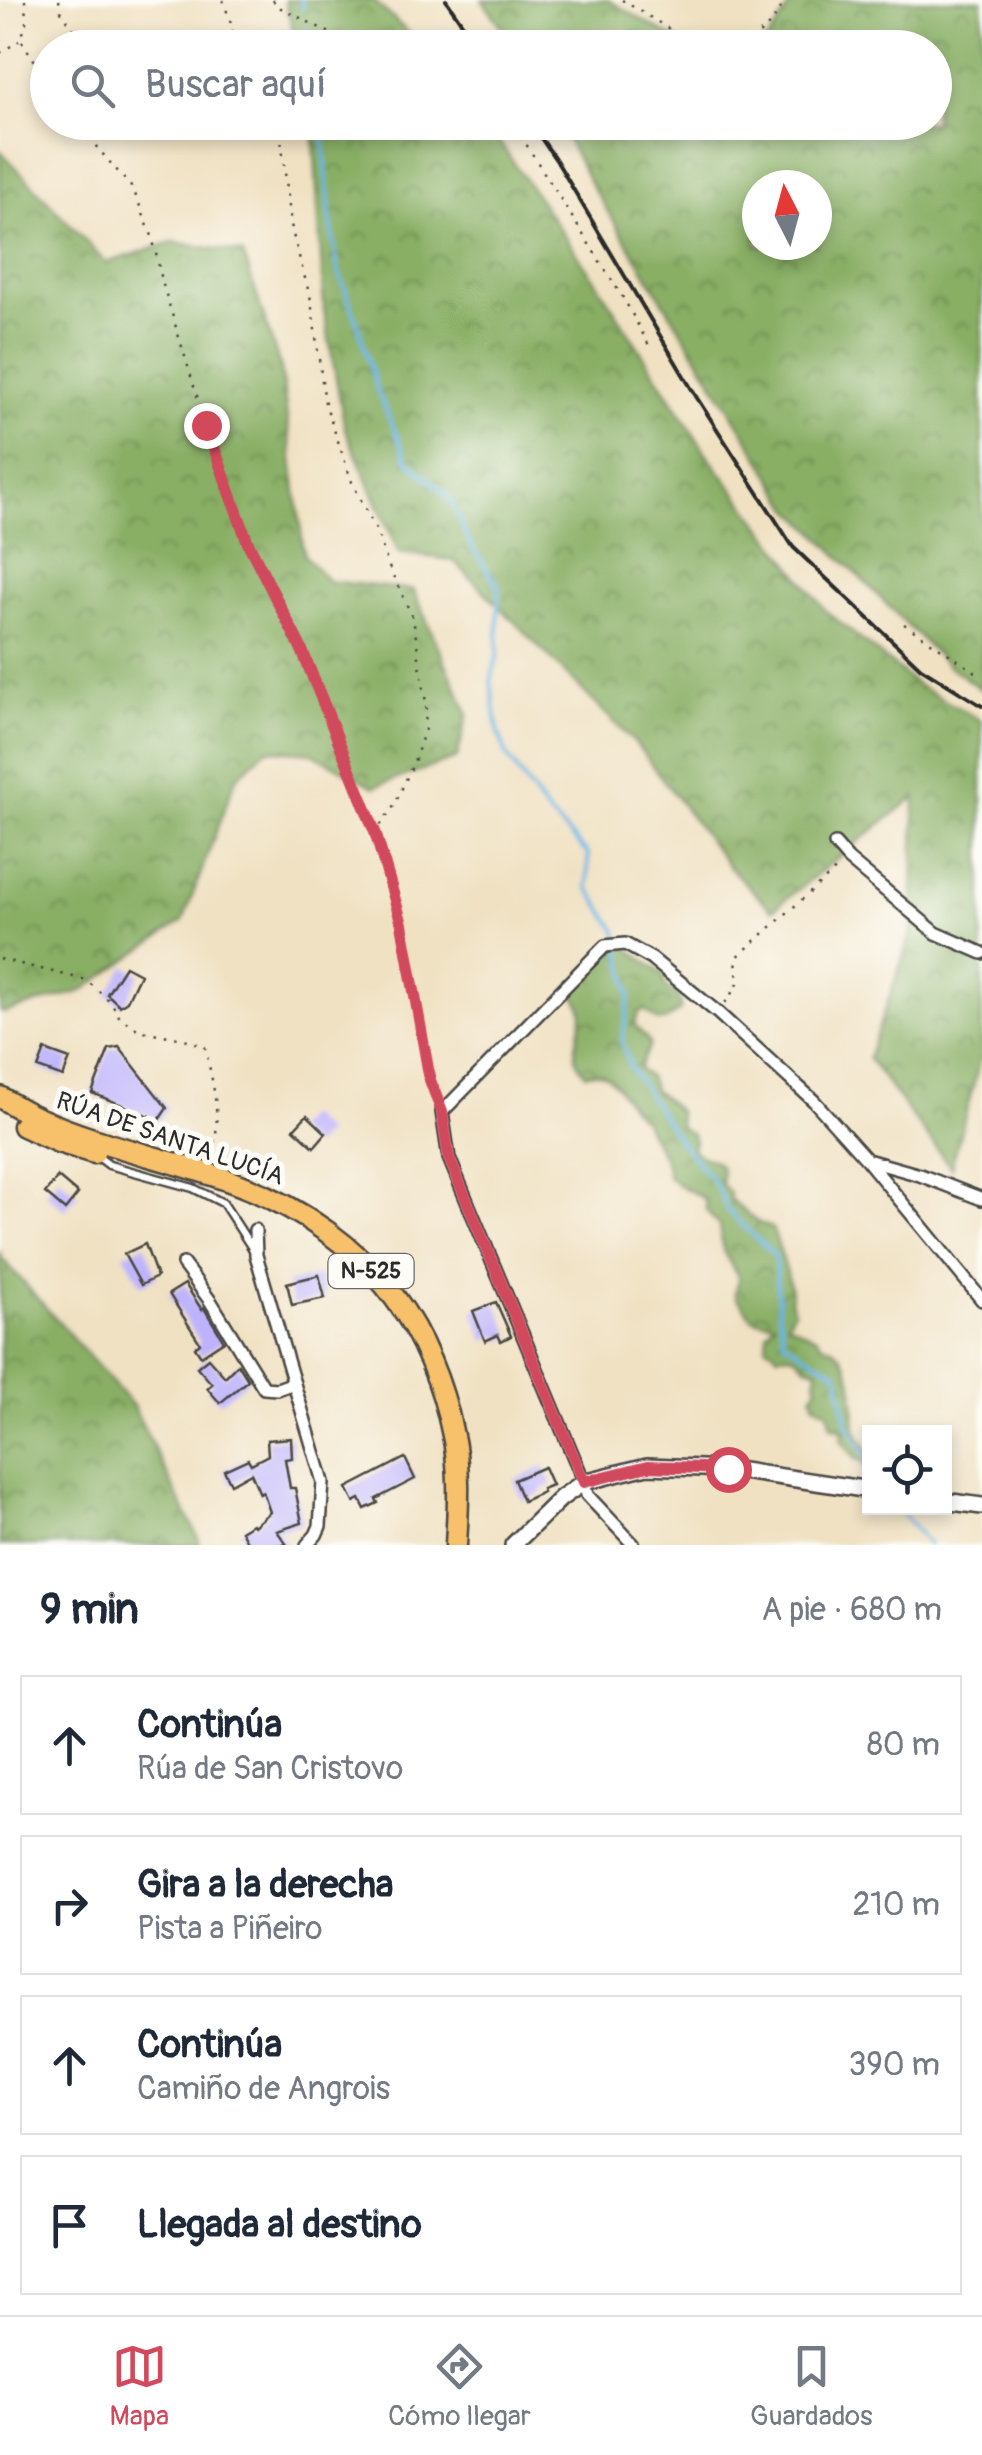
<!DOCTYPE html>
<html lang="es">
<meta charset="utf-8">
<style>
:root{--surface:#fff;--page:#f6f6f7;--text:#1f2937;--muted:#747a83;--line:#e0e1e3;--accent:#d1495b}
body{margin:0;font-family:Pangolin,sans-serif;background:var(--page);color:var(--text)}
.controls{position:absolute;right:30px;bottom:30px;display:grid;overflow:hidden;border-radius:0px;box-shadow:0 5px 15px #0003}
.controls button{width:90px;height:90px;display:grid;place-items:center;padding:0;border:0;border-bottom:2px solid var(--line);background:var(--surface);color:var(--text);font:50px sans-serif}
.compass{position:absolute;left:742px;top:170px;width:90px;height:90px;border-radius:50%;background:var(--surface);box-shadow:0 5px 15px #0003;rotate:354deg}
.stop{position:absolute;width:30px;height:30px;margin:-22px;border:8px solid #d1495b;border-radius:50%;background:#fff}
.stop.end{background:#d1495b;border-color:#fff;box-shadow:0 2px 10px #0008}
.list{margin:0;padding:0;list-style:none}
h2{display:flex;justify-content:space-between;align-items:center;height:130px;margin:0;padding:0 40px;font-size:42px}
h2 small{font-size:32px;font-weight:400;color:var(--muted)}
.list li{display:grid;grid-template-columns:65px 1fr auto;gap:30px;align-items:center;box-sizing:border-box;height:140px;margin:0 20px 20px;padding:0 20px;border:2px solid var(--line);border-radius:0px}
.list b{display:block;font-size:38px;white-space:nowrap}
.list p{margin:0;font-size:32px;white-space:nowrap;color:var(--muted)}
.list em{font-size:32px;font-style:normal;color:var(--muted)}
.icon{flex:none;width:55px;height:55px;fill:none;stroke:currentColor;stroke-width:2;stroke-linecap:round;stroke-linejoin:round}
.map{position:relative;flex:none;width:982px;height:1545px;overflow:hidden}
.search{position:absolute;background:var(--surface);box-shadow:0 5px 15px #0003;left:30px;right:30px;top:30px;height:110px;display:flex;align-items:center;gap:25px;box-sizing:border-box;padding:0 35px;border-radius:55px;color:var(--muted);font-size:38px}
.sheet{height:770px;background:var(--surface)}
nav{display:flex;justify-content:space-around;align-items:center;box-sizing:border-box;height:140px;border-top:2px solid var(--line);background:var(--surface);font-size:28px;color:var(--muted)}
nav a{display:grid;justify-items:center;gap:5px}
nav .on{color:var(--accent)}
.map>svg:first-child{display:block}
</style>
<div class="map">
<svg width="982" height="1545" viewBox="0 0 982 1545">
<defs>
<pattern id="forest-crowns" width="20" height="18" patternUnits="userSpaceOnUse" patternTransform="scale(2.5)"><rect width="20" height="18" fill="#89af65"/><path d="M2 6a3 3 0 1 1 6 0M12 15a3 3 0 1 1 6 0" fill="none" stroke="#708f53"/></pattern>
</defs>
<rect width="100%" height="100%" fill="#fdfcf7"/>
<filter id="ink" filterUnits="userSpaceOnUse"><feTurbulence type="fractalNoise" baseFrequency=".01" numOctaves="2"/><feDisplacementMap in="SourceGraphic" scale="20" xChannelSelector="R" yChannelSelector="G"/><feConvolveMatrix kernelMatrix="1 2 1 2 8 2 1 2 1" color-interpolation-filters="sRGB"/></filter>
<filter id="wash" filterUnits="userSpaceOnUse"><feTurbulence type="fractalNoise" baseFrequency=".0048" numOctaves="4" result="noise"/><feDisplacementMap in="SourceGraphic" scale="40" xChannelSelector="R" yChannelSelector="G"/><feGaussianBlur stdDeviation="2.25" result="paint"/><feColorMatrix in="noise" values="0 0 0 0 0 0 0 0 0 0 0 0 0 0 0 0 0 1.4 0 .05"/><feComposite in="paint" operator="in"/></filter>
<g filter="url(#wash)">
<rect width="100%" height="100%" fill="#f0e1c2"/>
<path fill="url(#forest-crowns)" stroke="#5a6d48" stroke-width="2.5" fill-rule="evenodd" d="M285 0H373L424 47H297Z
M482 0H608L689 47H517Z
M794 0H982V690L947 665 790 507 589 181 558 123 934 122V48L753 47 768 40ZM757 185H817V245H757Z
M313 123H486L595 280 706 453 826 611 917 685 982 721V1053L951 1168 868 1058 912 932 915 797 772 910 728 866 636 744 453 560 399 553 345 429 324 311Z
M0 150 106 263 172 242 243 253 281 369 304 555 328 581 413 590 468 713 457 758 374 787 312 753 267 749 236 778 183 921 82 991 3 1013 0 1011Z
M625 946 663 974 665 986C676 993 682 996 680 1010L665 1021H658L644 1010 639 1012 634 1025C660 1051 647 1041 639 1069L649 1077 654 1090 678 1111 680 1127 692 1134 694 1141 692 1149C703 1163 727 1153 721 1183L729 1192 730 1199 757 1222 772 1228C780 1248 785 1265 790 1285 793 1297 787 1298 794 1310L787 1323 818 1338 822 1344C856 1351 854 1399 855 1426 856 1437 867 1444 869 1455 871 1462 869 1472 869 1479 864 1471 869 1461 856 1459L841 1440 843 1431 832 1426 828 1411 815 1404 812 1396 818 1386 816 1383 818 1369 806 1366 797 1356 790 1354 777 1355 773 1349 766 1346 767 1332 774 1323C767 1320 761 1323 754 1319 746 1315 745 1304 737 1299L735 1293 739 1278 724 1253 719 1226 706 1210 705 1200C695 1191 681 1189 671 1179 663 1171 669 1174 666 1164 661 1148 648 1136 644 1120 622 1106 616 1064 586 1074 555 1048 605 1015 567 990L607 950Z
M0 1251 1 1257 133 1406 198 1537 199 1545H0Z"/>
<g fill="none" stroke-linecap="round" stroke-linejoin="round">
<path stroke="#6bb5e3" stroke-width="4" d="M301 0 303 9
M307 30 310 48
M322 122 330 216 338 270 357 321 377 390 408 461 449 497 471 546 498 585V653L491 681 498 731 507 756 546 811 588 854V887L617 931 630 996 622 1041 630 1067 677 1138 715 1183 728 1211 775 1256 779 1315 784 1341 838 1373 847 1424 870 1462
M898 1508 929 1545"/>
</g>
<g id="blocks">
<path fill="#beb2fc" d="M125 966 140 974 127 1001 120 1006 107 994Z
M119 1047 167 1108 159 1120 92 1093 109 1049Z
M45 1050 70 1059 63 1077 38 1068Z
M307 1115 326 1133 314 1147 294 1129Z
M58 1177 78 1194 65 1210 45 1193Z
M145 1244 157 1277 141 1285 124 1254Z
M319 1275 325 1298 292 1305 287 1283Z
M185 1284 202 1310 204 1308 224 1341 201 1356 195 1347 200 1343 169 1294Z
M496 1302 511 1336 501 1341 498 1335 485 1341 473 1311Z
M208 1358 225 1377 238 1364 248 1380 220 1403 207 1388 212 1384 197 1367Z
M291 1438 292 1458 285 1459 290 1488H295L302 1523 277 1531 287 1545H249L241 1531 252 1524 254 1526 270 1512 263 1492 260 1494 251 1473 231 1484 224 1470 248 1459 251 1464 268 1455 267 1440Z
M405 1458 415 1479 376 1499 378 1503 365 1509 360 1499 354 1502 347 1488Z
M544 1467 552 1485 542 1489 543 1492 523 1501 514 1480Z"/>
</g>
</g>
<g filter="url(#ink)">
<use href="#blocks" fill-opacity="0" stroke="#494642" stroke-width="2.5"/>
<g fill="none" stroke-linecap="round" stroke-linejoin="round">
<defs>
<path id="service" d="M97 1156 109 1165 193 1188 223 1203 254 1251"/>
<path id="minor" d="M835 844 848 859 936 933 982 953
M867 1160 920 1175 982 1199
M255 1230 256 1255 323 1482 320 1526 316 1535 307 1545
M183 1264 211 1302 264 1388 277 1389 294 1383
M634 1545 587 1495 584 1482 449 1158 442 1112 605 946 625 944 652 959 718 1013 814 1101 867 1160 982 1300"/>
<path id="tertiary" d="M944 1501 982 1506
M513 1545 561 1498 584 1482 647 1466 729 1469 870 1490"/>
<path id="trunk" d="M0 1097C13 1105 26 1113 40 1119 105 1148 177 1160 243 1186 301 1208 359 1249 395 1298 423 1335 443 1386 452 1431 461 1468 458 1508 456 1545
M23 1126 58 1142 94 1153"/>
</defs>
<use href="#service" stroke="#494642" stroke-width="11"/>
<use href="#minor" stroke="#494642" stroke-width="16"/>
<use href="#tertiary" stroke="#494642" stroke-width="20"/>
<use href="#trunk" stroke="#494642" stroke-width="25"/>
<path stroke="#494642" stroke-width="2.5" stroke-dasharray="2.5 8" stroke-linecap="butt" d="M25 0 26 23 21 40 48 81
M59 0 61 11 87 48
M223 0 232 26 235 48
M273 0 277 6 330 33 370 48
M622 0 679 35 704 48
M744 48 772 22 786 0
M0 53 19 41
M75 122 133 189 152 236 163 285 206 425 248 543 302 649 375 833 402 924 430 1080 438 1101
M276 122 281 139 292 231 311 300 325 403 352 482 377 532 389 567 413 618 426 703 425 729 414 762 394 806 377 830
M505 122 526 144 625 301 651 349
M904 624 982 676
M0 959 86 980 111 1002 120 1018 139 1030 188 1040 205 1047C212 1080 225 1127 209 1158
M725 1003 738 984 736 958 840 866"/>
<use href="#service" stroke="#fff" stroke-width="6"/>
<use href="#minor" stroke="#fff" stroke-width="11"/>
<use href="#tertiary" stroke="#fff" stroke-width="15"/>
<use href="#trunk" stroke="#f7c06b" stroke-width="20"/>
<path stroke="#2b2b2b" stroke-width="4" d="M446 0 479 48
M530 122 556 160 697 398 793 547 921 668 982 706"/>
</g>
</g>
<g fill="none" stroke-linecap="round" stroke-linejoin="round" filter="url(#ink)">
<path stroke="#d1495b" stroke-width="12" d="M206 425 248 543 302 650 375 832 402 924 430 1080 442 1112 449 1158 584 1482 648 1466 728 1469"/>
</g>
<g text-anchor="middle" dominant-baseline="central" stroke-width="10" stroke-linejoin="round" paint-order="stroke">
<rect fill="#fdfcf7" stroke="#6a6a68" stroke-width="2.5" x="328.5" y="1254" width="85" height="34" rx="8"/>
<g font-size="22" font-weight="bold" fill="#2b2b2b">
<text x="371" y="1271">N-525</text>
</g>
<g font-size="25" fill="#2b2b2b" stroke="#fdfcf7">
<text transform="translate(170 1139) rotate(19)">RÚA DE SANTA LUCÍA</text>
</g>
</g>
</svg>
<div class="controls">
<button><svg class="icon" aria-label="locate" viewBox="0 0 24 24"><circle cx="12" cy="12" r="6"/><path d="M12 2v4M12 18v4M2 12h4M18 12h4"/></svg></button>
</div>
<svg class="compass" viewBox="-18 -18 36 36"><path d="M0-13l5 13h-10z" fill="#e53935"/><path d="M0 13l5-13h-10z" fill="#747a83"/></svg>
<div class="stop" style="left:728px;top:1469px"></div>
<div class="stop end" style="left:206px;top:425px"></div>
<div class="search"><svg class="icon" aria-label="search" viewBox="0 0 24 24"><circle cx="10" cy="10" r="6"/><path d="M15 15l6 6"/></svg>Buscar aquí</div>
</div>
<section class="sheet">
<h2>9 min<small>A pie · 680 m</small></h2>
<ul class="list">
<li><svg class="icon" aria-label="ahead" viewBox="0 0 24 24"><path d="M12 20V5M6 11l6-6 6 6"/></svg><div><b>Continúa</b><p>Rúa de San Cristovo</p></div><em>80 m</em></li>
<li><svg class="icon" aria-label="right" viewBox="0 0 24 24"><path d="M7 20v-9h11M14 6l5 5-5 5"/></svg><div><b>Gira a la derecha</b><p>Pista a Piñeiro</p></div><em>210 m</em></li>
<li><svg class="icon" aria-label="ahead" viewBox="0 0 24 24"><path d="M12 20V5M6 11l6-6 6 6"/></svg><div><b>Continúa</b><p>Camiño de Angrois</p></div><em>390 m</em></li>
<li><svg class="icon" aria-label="arrive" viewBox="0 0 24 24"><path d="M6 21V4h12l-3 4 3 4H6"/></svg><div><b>Llegada al destino</b></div></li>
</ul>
</section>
<nav>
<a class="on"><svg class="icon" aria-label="map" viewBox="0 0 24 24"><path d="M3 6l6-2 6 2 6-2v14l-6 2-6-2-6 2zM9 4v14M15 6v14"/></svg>Mapa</a>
<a><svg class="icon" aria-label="directions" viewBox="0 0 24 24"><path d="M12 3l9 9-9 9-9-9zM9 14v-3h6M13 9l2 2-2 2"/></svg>Cómo llegar</a>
<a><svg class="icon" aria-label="saved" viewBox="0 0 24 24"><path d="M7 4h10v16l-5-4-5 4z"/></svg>Guardados</a>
</nav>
